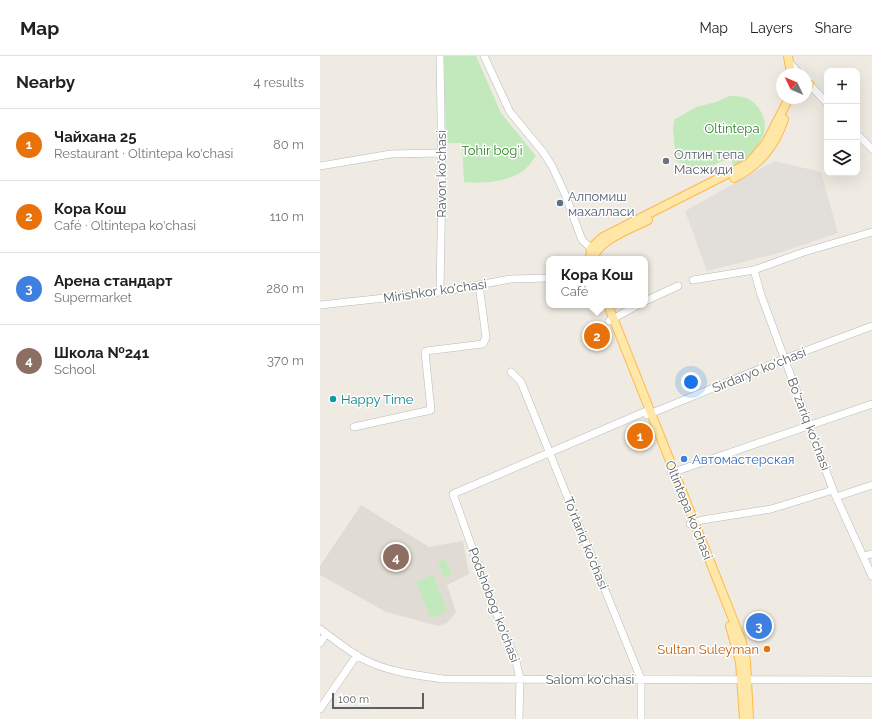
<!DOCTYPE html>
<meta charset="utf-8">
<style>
:root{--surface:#fff;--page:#f6f6f6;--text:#202124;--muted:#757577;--line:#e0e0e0;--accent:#b45309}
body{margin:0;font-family:Raleway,sans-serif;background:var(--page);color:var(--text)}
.controls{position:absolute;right:12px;top:12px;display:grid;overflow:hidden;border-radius:8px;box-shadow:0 4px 16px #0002}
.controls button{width:36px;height:36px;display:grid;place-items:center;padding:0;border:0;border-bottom:1px solid var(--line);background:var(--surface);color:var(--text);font:20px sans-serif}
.compass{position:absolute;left:456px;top:12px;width:36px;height:36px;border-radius:50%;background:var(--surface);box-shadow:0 4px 16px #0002;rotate:314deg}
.scale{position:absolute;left:12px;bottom:10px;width:92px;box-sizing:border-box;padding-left:4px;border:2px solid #5a6065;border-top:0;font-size:11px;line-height:14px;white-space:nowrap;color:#5a6065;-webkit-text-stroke:3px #fff;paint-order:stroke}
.you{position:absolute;left:371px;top:326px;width:14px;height:14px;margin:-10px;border:3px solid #fff;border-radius:50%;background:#1a73e8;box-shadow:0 0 0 6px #1a73e833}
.badge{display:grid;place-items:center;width:26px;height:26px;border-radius:50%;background:var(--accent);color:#fff;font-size:13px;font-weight:700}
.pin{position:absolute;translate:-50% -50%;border:2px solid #fff;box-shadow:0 1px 4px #0006}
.popup{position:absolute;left:226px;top:200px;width:102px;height:52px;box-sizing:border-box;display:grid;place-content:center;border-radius:8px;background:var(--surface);filter:drop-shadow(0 1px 3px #0005);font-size:13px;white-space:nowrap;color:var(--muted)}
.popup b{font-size:15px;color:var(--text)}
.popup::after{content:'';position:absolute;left:50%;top:100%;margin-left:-8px;border:8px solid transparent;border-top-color:var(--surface)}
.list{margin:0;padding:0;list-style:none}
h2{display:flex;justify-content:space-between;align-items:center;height:52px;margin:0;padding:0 16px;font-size:17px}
h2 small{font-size:13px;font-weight:400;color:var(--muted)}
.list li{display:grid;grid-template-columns:26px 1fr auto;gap:12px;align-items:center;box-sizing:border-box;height:72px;padding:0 16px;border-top:1px solid var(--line)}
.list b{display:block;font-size:15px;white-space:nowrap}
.list p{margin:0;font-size:13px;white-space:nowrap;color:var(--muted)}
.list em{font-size:13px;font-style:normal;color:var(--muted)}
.icon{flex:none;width:22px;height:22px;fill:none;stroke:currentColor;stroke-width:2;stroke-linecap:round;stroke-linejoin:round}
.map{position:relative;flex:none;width:552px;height:663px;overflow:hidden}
header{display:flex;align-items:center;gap:24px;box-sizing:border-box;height:56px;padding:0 20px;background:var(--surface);border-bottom:1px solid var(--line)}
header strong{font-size:19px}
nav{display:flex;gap:22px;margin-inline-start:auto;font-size:14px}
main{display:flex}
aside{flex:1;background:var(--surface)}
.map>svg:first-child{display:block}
</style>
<header>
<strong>Map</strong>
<nav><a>Map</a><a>Layers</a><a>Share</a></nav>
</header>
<main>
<aside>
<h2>Nearby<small>4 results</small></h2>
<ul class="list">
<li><span class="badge" style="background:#e8710a">1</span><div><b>Чайхана 25</b><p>Restaurant · Oltintepa ko'chasi</p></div><em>80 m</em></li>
<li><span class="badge" style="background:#e8710a">2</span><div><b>Кора Кош</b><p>Café · Oltintepa ko'chasi</p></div><em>110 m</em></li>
<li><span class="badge" style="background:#3f7fe0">3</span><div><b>Арена стандарт</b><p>Supermarket</p></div><em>280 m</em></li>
<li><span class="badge" style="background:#8d6e63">4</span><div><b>Школа №241</b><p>School</p></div><em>370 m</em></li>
</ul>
</aside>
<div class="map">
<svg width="552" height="663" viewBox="0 0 552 663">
<rect width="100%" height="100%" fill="#efebe2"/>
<path fill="#e2deda" d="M454 105 501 116 518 177 459 197 387 215 365 155Z"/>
<path fill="#e1dcd3" d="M41 449 109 491 143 485 149 518 127 529 136 556 127 567 118 570 66 556 0 519V510Z"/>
<path fill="#c1e9bc" d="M124 0H156L181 57 216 100C212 104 209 111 204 114 189 126 163 128 144 126L142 87H126Z
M409 40C424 40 432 42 440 54 455 78 432 98 415 112L410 102 381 114 369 112 368 109 356 105 353 73 354 64 376 51 396 46Z
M125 503 132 519 124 522 118 506Z
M113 519 127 555 111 562 96 526Z"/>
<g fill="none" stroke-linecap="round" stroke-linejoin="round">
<defs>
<path id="minor" d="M164 0 190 56 223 96 232 110 245 138 262 184 275 196
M469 6 480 18
M486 25 507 47
M537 78 552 93
M0 110 71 98 121 97
M434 214 441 239 513 434 552 520
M373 224 434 214 484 196 552 176
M120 236 122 124 120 0
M325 245 358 230
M0 249 120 236 191 223 229 222
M289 265 318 249
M191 316 201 326 321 623V663
M327 359 464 303 552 270
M34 371 111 354 105 296 106 295 163 288 166 281 159 229
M351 417 552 348
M516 441 552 429
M370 468 382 464 451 453 513 434
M544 500 552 498
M0 573C14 583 28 595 43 603 68 616 96 619 123 623L552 624
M0 587 6 578
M0 653 37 599
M199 663 200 623 196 605 170 542 133 438 329 354"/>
<path id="major" d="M468 0 471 18
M486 29H490
M414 122C439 109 455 91 464 63
M270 203 271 192 283 181 429 107 446 87 469 42
M274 203C275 185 313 172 328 164
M288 249 422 586 426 605 429 663
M410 570 420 606 424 663"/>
</defs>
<use href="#minor" stroke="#b5babe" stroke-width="8"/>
<use href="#major" stroke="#ffb84b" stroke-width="10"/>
<use href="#minor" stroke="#fff" stroke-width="7"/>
<use href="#major" stroke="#ffe7a7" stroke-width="8"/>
</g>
<circle fill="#6b7280" stroke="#fff" stroke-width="1.5" cx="346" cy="105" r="4"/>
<circle fill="#5c6f8a" stroke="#fff" stroke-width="1.5" cx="240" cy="147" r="4"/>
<circle fill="#0f9aa8" stroke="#fff" stroke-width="1.5" cx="13" cy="343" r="4"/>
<circle fill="#3f7fe0" stroke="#fff" stroke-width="1.5" cx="364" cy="403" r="4"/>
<circle fill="#e8710a" stroke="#fff" stroke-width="1.5" cx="447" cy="593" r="4"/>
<g text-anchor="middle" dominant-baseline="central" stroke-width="3" stroke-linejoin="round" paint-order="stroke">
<g font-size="13" fill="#31832b" stroke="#fff">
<text x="412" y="72">Oltintepa</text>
<text x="172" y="94">Tohir bog‘i</text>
</g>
<g font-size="13" fill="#5b616d" stroke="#fff" text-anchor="start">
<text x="354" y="98">Олтин тепа<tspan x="354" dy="15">Масжиди</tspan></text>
</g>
<g font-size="13" fill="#5a6065" stroke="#fff">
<text transform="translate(121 118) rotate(-90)">Ravon ko'chasi</text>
<text transform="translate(115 235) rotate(-8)">Mirishkor ko'chasi</text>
<text transform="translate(439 314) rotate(-22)">Sirdaryo ko'chasi</text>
<text transform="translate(489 368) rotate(69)">Bo'zariq ko'chasi</text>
<text transform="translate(369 454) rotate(68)">Oltintepa ko'chasi</text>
<text transform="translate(266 487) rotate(68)">To'rtariq ko'chasi</text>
<text transform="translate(174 549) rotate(69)">Podshobog' ko'chasi</text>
<text x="270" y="623">Salom ko'chasi</text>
</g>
<g font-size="13" fill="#4e5e75" stroke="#fff" text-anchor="start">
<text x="248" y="140">Алпомиш<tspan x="248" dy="15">махалласи</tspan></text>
</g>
<g font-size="13" fill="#0d838f" stroke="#fff" text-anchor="start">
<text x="21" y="343">Happy Time</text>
</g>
<g font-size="13" fill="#366cbe" stroke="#fff" text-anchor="start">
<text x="372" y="403">Автомастерская</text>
</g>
<g font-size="13" fill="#c56008" stroke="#fff" text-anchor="end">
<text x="439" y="593">Sultan Suleyman</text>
</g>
</g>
</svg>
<div class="controls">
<button>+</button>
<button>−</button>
<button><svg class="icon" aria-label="layers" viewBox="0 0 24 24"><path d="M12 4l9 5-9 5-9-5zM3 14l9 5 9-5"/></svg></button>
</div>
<svg class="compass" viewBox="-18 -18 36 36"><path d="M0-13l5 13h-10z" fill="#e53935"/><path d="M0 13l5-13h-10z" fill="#757577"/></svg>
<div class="scale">100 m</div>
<div class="you"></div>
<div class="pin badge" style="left:320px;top:380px;background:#e8710a">1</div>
<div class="pin badge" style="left:277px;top:280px;background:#e8710a">2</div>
<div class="popup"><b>Кора Кош</b>Café</div>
<div class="pin badge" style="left:439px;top:570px;background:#3f7fe0">3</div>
<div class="pin badge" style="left:76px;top:501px;background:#8d6e63">4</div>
</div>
</main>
